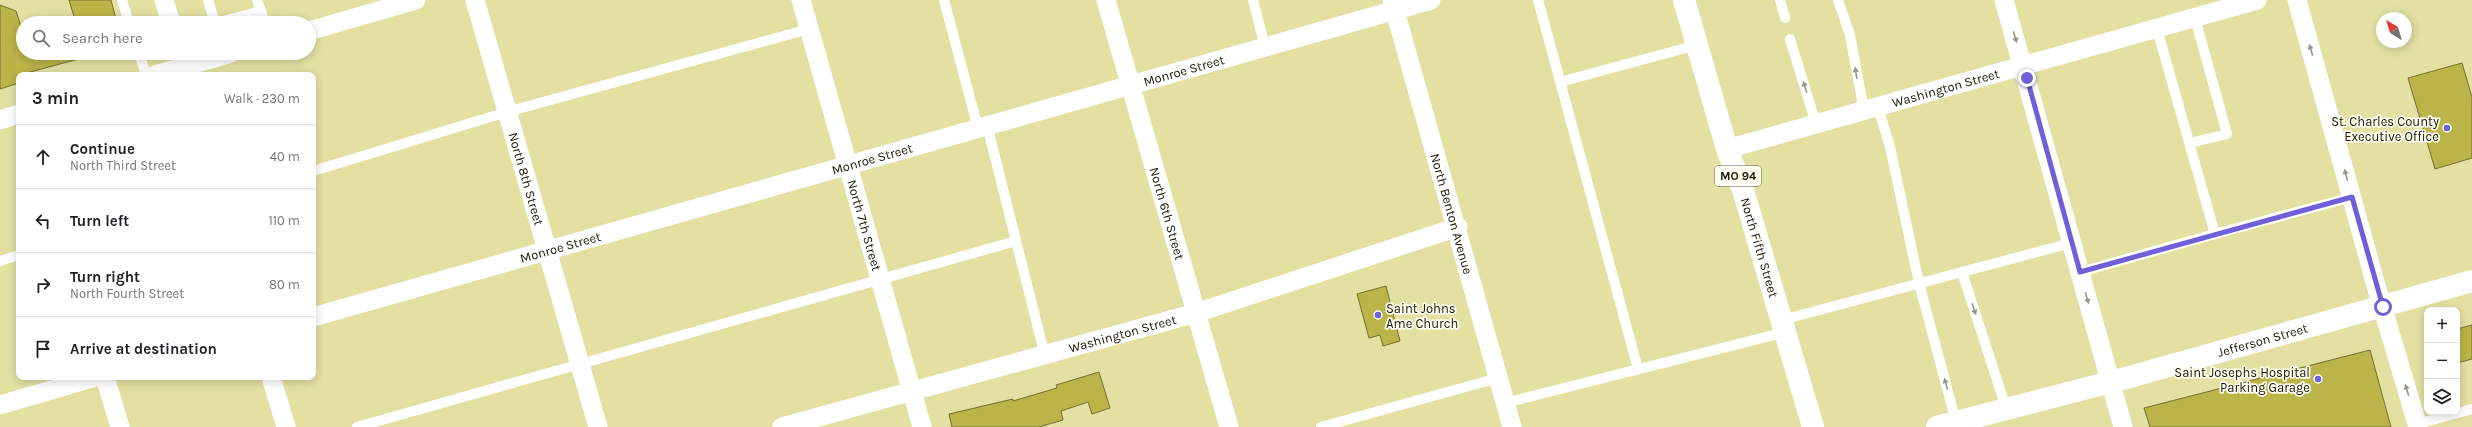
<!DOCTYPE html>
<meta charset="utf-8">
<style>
:root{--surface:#fff;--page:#f6f6f6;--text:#202124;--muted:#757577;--line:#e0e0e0}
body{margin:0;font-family:Karla,sans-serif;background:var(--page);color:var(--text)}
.controls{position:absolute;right:12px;bottom:12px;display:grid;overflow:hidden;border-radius:8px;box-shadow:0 2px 10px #0003}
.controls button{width:36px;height:36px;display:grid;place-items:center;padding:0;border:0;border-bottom:1px solid var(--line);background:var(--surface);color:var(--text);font:20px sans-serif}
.compass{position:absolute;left:2376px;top:12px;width:36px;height:36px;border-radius:50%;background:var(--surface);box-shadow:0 2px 10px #0003;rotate:322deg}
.stop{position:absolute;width:12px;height:12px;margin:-9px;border:3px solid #705fd9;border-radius:50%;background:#fff}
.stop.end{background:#705fd9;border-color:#fff;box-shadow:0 1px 4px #0008}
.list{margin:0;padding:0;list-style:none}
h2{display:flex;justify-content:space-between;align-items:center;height:52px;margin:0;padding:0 16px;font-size:17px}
h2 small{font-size:13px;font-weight:400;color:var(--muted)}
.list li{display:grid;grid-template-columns:26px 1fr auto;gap:12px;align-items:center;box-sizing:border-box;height:64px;padding:0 16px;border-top:1px solid var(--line)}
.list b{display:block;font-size:15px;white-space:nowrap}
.list p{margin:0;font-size:13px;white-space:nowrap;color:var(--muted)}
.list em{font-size:13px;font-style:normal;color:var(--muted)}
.icon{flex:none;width:22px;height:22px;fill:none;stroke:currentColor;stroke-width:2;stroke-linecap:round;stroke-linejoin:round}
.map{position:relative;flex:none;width:2472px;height:427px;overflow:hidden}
.search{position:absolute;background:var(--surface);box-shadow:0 2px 10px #0003;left:16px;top:16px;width:300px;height:44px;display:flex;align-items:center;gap:10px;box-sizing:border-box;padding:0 14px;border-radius:22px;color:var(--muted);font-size:15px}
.panel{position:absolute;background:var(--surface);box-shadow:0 2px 10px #0003;left:16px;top:72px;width:300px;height:308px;border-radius:8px}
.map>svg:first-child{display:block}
</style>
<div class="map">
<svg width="2472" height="427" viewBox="0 0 2472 427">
<rect width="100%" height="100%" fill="#e3e0a2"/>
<path fill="#bbb448" stroke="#747035" d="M69 0H111L117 23H76Z
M0 5 16 11 23 33V53H86V57L19 75V83L0 89Z
M2462 63 2472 97V158L2435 169 2408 78Z
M1386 286 1400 341 1383 346 1380 335 1369 338 1357 294Z
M2472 325V359L2457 363V329Z
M2370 350 2391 427H2150L2144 408Z
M1099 372 1110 408 1092 414 1088 402 1061 411 1063 420 1039 427H952L949 414 1013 399V401L1057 388 1056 385Z"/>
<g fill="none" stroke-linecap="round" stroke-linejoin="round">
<path stroke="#fff" stroke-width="10" d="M122 0 129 23
M208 0 215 23
M944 0 978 128
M1253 0 1265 47
M1538 0 1638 369
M1780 0 1785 18
M1838 0 1850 35 1864 111
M261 11 265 23
M216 23 261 11 257 0
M1790 39 1816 124
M139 53 146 75
M1560 82 1697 45
M1878 107 1890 147 1919 283 1956 422
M987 125 1045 356
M2190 143 2227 134 2195 18
M313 171 507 112 809 29
M2215 234 2352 197
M0 261 19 255
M1962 272 2006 408
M2080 272 2215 234 2157 29
M1782 320 2071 243
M1505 403 1786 332
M2417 424 2472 409
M357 427 1016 241
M1321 427 1498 378"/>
<g stroke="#fff" stroke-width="19">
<path d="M164 0 171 23"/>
<path id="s1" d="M475 0 598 427"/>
<path id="s2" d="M801 0 922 427"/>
<path id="s3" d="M1106 0 1229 427"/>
<path id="s4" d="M1392 0 1512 427"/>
<path d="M2004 0 2123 427"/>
<path d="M2297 0 2377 289 2418 427"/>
<path d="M309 31 416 0"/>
<path d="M155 75 231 53"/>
<path d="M0 120 19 114"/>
<path id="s5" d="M1727 149 2257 0"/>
<path id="s6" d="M313 317 1431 0"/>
<path d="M105 377 120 427"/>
<path d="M271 377 286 427"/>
<path d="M0 405 96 377"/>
<path id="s7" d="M782 427 1196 313 1458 227"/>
</g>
<path stroke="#fff" stroke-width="22" id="s8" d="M1937 427 2126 378 2472 281"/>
<path stroke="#fff" stroke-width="22" id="s9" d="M1684 0 1727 149 1743 190 1813 427"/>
</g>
<defs><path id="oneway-solid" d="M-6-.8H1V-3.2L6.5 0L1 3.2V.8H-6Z"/></defs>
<g fill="#98978d">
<use href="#oneway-solid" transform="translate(2015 37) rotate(74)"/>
<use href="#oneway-solid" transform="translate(2311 50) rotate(-106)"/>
<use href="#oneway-solid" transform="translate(1856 73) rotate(-99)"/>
<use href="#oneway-solid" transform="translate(1805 87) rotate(-107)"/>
<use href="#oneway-solid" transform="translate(2346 175) rotate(-105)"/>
<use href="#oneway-solid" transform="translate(2087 298) rotate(74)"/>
<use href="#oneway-solid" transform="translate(1974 309) rotate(72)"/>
<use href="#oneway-solid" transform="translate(1946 384) rotate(-105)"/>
<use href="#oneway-solid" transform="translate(2407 390) rotate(-106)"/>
</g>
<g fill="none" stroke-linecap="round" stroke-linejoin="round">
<path stroke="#705fd9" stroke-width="5" d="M2027 78 2080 272 2352 197 2383 307"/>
</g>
<g fill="#705fd9" stroke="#fffef2" stroke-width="1.5">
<circle cx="2447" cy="128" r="4"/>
<circle cx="1378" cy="315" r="4"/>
<circle cx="2318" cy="379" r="4"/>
</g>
<g text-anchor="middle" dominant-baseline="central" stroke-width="3.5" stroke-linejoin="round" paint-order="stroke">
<rect fill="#fffef2" stroke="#5e5c49" stroke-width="1" x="1715" y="166" width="46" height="20" rx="3"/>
<g font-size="12" font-weight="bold" fill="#191701">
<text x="1738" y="176">MO 94</text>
</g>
<g font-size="13" fill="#191701" stroke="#fffef2">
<text stroke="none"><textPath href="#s6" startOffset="905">Monroe Street</textPath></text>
<text stroke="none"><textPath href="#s5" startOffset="227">Washington Street</textPath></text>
<text stroke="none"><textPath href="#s6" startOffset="581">Monroe Street</textPath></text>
<text stroke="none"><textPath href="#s1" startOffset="186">North 8th Street</textPath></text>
<text stroke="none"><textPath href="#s4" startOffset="222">North Benton Avenue</textPath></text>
<text stroke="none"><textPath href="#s3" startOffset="222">North 6th Street</textPath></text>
<text stroke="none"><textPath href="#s2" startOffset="234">North 7th Street</textPath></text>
<text stroke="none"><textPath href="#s6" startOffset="257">Monroe Street</textPath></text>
<text stroke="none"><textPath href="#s9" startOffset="259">North Fifth Street</textPath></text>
<text stroke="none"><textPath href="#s7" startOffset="353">Washington Street</textPath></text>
<text stroke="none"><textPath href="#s8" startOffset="337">Jefferson Street</textPath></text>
</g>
<g font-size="13" fill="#191701" stroke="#fffef2" text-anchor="end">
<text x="2439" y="121">St. Charles County<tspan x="2439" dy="15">Executive Office</tspan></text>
<text x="1386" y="308" text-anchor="start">Saint Johns<tspan x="1386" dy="15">Ame Church</tspan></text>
<text x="2310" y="372">Saint Josephs Hospital<tspan x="2310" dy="15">Parking Garage</tspan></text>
</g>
</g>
</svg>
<div class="controls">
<button>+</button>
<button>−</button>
<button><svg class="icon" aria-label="layers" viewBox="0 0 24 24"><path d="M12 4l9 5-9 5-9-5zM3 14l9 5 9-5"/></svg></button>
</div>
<svg class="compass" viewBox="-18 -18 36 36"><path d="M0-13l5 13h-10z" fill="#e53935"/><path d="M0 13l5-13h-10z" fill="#757577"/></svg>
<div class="stop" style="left:2383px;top:307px"></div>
<div class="stop end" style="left:2027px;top:78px"></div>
<div class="search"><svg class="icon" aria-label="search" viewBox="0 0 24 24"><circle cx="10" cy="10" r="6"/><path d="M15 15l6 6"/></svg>Search here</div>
<section class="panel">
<h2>3 min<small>Walk · 230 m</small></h2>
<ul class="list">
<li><svg class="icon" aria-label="ahead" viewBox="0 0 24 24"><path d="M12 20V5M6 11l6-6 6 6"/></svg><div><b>Continue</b><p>North Third Street</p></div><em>40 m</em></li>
<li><svg class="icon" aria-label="left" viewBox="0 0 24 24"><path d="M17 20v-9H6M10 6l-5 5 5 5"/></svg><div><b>Turn left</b></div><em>110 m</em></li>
<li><svg class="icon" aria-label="right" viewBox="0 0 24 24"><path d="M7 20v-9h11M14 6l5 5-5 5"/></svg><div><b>Turn right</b><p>North Fourth Street</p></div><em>80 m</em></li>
<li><svg class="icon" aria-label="arrive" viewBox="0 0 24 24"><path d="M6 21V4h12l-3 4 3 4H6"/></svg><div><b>Arrive at destination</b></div></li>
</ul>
</section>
</div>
